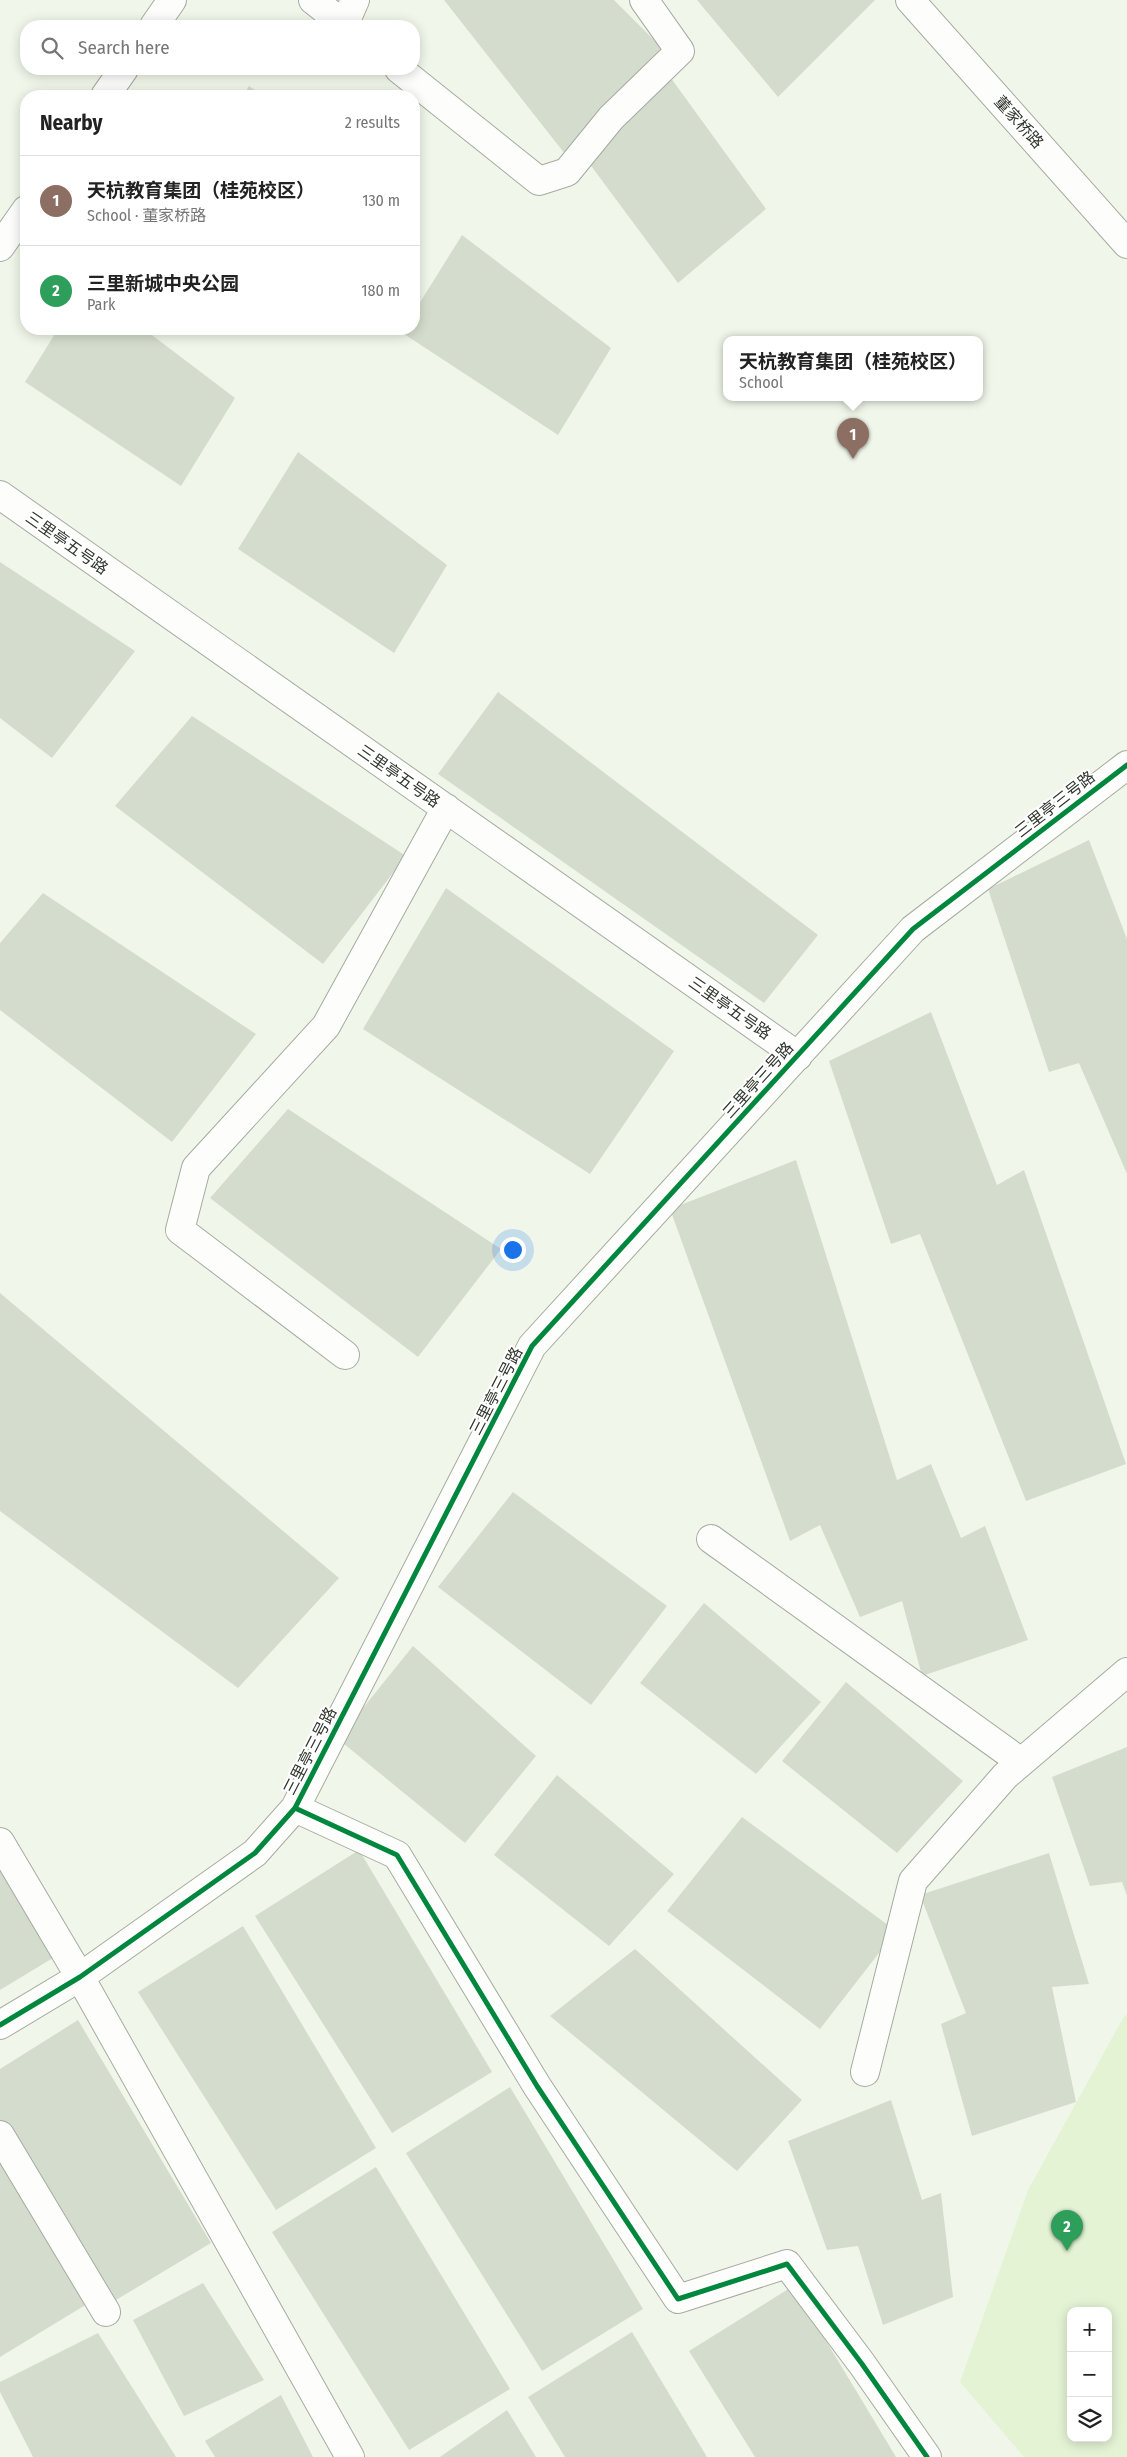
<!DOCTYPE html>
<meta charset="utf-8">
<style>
:root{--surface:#fff;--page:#f2f2f2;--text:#222;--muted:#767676;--line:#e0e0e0;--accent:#0b8043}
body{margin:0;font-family:"Fira Sans Condensed","Noto Sans SC",sans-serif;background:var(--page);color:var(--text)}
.controls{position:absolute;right:15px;bottom:15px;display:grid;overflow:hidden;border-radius:10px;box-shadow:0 2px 12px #0003}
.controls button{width:45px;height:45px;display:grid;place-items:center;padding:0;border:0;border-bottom:1px solid var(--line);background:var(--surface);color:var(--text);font:25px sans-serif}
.you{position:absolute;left:512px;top:1249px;width:18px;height:18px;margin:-12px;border:4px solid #fff;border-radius:50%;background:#1a73e8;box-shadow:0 0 0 8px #1a73e833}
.badge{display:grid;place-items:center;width:32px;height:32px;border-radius:50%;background:var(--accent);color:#fff;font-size:16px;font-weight:700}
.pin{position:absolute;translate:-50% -41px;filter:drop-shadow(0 1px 2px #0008)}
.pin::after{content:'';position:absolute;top:26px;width:18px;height:15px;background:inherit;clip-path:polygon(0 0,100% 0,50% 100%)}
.popup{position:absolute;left:723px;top:336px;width:260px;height:65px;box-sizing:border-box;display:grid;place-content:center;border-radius:10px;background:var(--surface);filter:drop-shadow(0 1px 4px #0005);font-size:16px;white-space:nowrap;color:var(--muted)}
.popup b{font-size:19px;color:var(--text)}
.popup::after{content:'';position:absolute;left:50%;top:100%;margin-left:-10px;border:10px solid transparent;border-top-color:var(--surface)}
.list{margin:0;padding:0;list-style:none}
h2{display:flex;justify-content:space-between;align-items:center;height:65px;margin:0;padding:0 20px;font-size:21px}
h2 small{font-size:16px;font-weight:400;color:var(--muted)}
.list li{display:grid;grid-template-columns:32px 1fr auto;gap:15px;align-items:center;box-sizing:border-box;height:90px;padding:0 20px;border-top:1px solid var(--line)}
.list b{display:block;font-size:19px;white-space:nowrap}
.list p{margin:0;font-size:16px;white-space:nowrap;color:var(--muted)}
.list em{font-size:16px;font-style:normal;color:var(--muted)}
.icon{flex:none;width:28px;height:28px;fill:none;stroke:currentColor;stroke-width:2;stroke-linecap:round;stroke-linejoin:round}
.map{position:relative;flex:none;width:1127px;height:2457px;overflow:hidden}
.search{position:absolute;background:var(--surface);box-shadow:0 2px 12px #0003;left:20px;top:20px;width:400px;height:55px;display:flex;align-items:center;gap:12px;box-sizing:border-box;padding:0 18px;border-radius:20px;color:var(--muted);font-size:19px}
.panel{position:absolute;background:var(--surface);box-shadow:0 2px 12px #0003;left:20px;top:90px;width:400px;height:245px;border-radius:20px}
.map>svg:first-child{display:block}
</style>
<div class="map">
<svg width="1127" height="2457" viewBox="0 0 1127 2457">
<rect width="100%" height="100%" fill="#f0f7ea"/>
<path fill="#e3f3d4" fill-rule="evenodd" d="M1127 2015V2457H1024L960 2382 1028 2190 1123 2018ZM1071 2311H1108V2438H1071Z"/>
<path fill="#d4ddcd" d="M444 0H614L667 53 565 154Z
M697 0H875L778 97Z
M668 74 766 209 678 283 583 155Z
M249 86 263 96H243Z
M462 235 611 348 558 435 401 332 403 329H414V312Z
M58 329H144L235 398 181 486 25 382Z
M298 452 447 565 394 653 238 549Z
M0 562 135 651 52 758 0 718Z
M498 692 818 935 764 1003 438 774Z
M192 716 406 856 323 964 115 806Z
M1089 840 1127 939V1174L1079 1063 1049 1072 988 889Z
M446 888 674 1051 590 1174 363 1029Z
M43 893 256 1034 172 1142 0 1010V943Z
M931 1012 997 1185 1024 1170 1126 1464 1026 1501 920 1234 891 1244 829 1061Z
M288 1109 501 1249 418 1357 210 1198Z
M796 1160 897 1480 931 1464 961 1538 985 1526 1028 1640 922 1676 902 1601 860 1617 820 1525 790 1541 670 1209Z
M0 1293 339 1578 238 1688 0 1511Z
M513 1492 667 1606 591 1705 438 1587Z
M704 1603 821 1702 756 1774 640 1683Z
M413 1646 536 1756 465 1843 338 1739Z
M846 1682 963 1781 897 1853 782 1761Z
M1127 1747V1896L1122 1882 1090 1886 1052 1777Z
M557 1775 674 1874 609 1946 494 1855Z
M742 1817 896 1931 820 2029 667 1911Z
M359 1850 492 2072 392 2133 255 1916Z
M1049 1853 1089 1984 1052 1987 1076 2102 972 2136 941 2024 966 2013 920 1895Z
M0 1870 53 1958 0 1990Z
M243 1926 376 2148 276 2210 138 1992Z
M635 1949 802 2100 737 2171 550 2016Z
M78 2020 211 2243 111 2303 0 2128V2069Z
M510 2087 643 2309 542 2371 406 2153Z
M891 2100 922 2200 941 2193 953 2297 883 2325 858 2246 827 2250 788 2141Z
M0 2148 92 2301 0 2357Z
M376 2167 510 2389 409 2450 272 2232Z
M203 2283 264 2380 184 2416 133 2320Z
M793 2286 896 2457H755L689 2351Z
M632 2332 707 2457H565L528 2397Z
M98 2333 176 2457H33L0 2392V2382Z
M281 2395 313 2457H215L205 2441Z
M507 2410 536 2457H440Z"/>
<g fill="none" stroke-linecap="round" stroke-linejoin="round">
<defs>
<path id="street" d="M313 0 346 26
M344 25 355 0
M154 26 172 0
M399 69 539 181 567 172 611 118 680 51 644 0
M105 96 124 69
M0 247 26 210
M0 495 798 1056
M345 1355 180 1230 196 1168 326 1026 446 808
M711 1539 1021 1762
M295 1808 397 1855 537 2086 678 2299 787 2264 862 2364 927 2457
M0 1842 80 1977 350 2457
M0 2025 80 1977 255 1853 295 1808 532 1346 913 929 1127 765
M865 2072 913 1881 1005 1776 1127 1672
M0 2135 106 2312"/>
<path id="secondary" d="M910 0 1127 244"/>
</defs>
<use href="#street" stroke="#a5aba0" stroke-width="30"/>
<use href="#secondary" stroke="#a5aba0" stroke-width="30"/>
<use href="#street" stroke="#fdfefc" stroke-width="28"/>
<use href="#secondary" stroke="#fdfefc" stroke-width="28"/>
<defs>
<path id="cycleway" d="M295 1808 397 1855 537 2086 678 2299 787 2264 862 2364 927 2457
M0 2025 80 1977 255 1853 295 1808 532 1346 913 929 1127 765"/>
</defs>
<use href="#cycleway" stroke="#fff" stroke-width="8"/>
<use href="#cycleway" stroke="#00873e" stroke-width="5"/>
</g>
<g text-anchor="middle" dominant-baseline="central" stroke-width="4" stroke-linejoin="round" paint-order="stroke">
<g font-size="16" fill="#32372e" stroke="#fff">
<text transform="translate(1019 122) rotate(48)">董家桥路</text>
<text transform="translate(67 543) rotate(35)">三里亭五号路</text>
<text transform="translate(399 776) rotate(35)">三里亭五号路</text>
<text transform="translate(1055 804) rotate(-38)">三里亭三号路</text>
<text transform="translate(730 1008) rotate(35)">三里亭五号路</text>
<text transform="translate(758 1080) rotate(-48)">三里亭三号路</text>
<text transform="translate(496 1391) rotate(-63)">三里亭三号路</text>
<text transform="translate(310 1751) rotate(-63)">三里亭三号路</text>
</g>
</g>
</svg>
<div class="controls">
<button>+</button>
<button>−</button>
<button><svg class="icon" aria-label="layers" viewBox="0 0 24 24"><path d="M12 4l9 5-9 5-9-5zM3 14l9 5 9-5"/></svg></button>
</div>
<div class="you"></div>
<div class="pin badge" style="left:853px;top:459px;background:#8d6e63">1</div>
<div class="popup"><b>天杭教育集团（桂苑校区）</b>School</div>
<div class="pin badge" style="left:1067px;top:2251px;background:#2e9e5b">2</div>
<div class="search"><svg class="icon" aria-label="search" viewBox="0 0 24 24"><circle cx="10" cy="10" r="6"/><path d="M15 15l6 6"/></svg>Search here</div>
<section class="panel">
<h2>Nearby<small>2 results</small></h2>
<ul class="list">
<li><span class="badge" style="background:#8d6e63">1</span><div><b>天杭教育集团（桂苑校区）</b><p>School · 董家桥路</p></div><em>130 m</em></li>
<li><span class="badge" style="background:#2e9e5b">2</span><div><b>三里新城中央公园</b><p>Park</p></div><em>180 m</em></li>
</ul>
</section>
</div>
